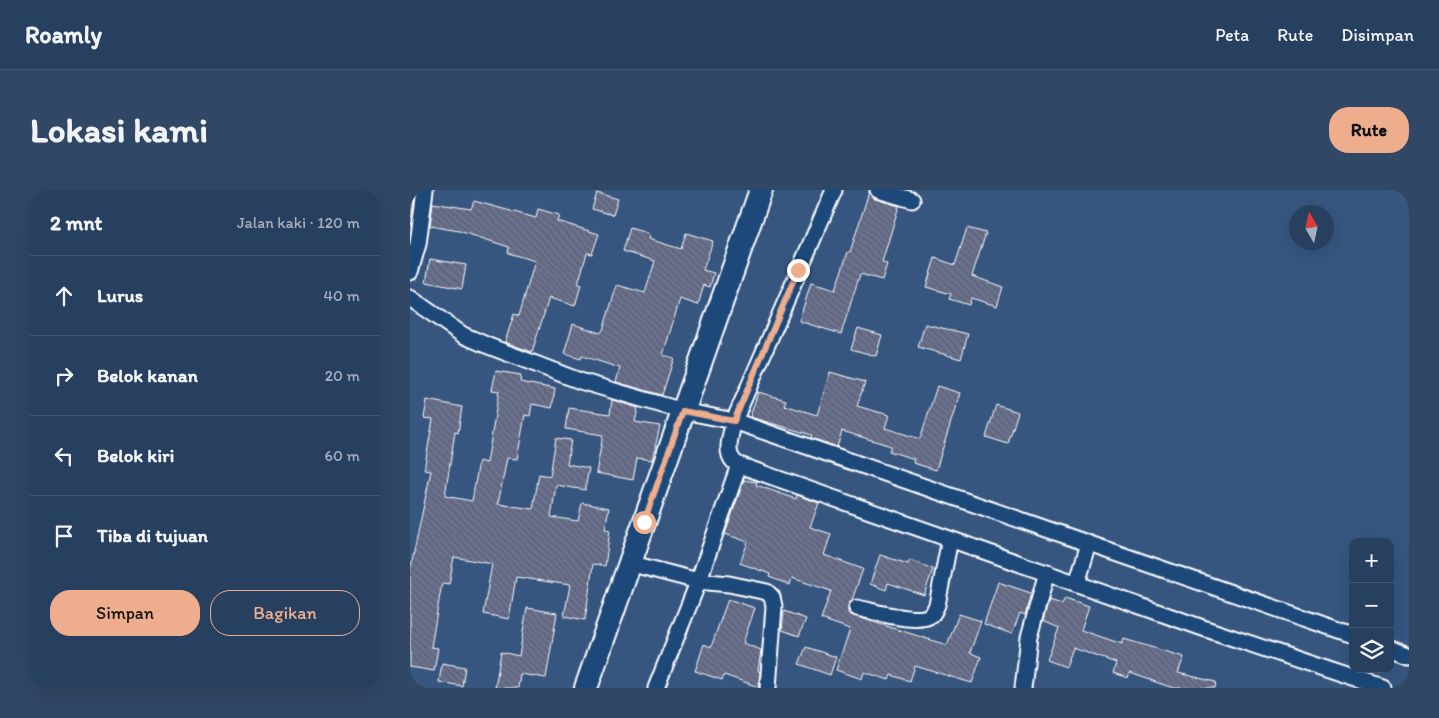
<!DOCTYPE html>
<html lang="id">
<meta charset="utf-8">
<style>
:root{--surface:#284060;--page:#304766;--text:#f1f3f6;--muted:#a5afbd;--line:#445975;--accent:#eead8d}
body{margin:0;font-family:Itim,sans-serif;background:var(--page);color:var(--text)}
.controls{position:absolute;right:15px;bottom:15px;display:grid;overflow:hidden;border-radius:10px;box-shadow:0 5px 20px #0002}
.controls button{width:45px;height:45px;display:grid;place-items:center;padding:0;border:0;border-bottom:1px solid var(--line);background:var(--surface);color:var(--text);font:25px sans-serif}
.compass{position:absolute;left:879px;top:15px;width:45px;height:45px;border-radius:50%;background:var(--surface);box-shadow:0 5px 20px #0002;rotate:351deg}
.stop{position:absolute;width:15px;height:15px;margin:-11px;border:4px solid #eead8d;border-radius:50%;background:#fff}
.stop.end{background:#eead8d;border-color:#fff;box-shadow:0 1px 5px #0008}
.list{margin:0;padding:0;list-style:none}
h2{display:flex;justify-content:space-between;align-items:center;height:65px;margin:0;padding:0 20px;font-size:21px}
h2 small{font-size:16px;font-weight:400;color:var(--muted)}
.list li{display:grid;grid-template-columns:32px 1fr auto;gap:15px;align-items:center;box-sizing:border-box;height:80px;padding:0 20px;border-top:1px solid var(--line)}
.list b{display:block;font-size:19px;white-space:nowrap}
.list em{font-size:16px;font-style:normal;color:var(--muted)}
.actions{display:flex;gap:10px;padding:15px 20px}
.actions a{flex:1;padding:11px 0;border:1px solid var(--accent);border-radius:20px;text-align:center;font-size:18px;color:var(--accent)}
.actions .main{background:var(--accent);color:#111}
.icon{flex:none;width:28px;height:28px;fill:none;stroke:currentColor;stroke-width:2;stroke-linecap:round;stroke-linejoin:round}
.map{position:relative;flex:none;width:999px;height:498px;overflow:hidden;border-radius:20px}
header{display:flex;align-items:center;gap:30px;box-sizing:border-box;height:70px;padding:0 25px;background:var(--surface);border-bottom:1px solid var(--line)}
header strong{font-size:24px}
nav{display:flex;gap:28px;margin-inline-start:auto;font-size:18px}
.intro{display:flex;align-items:center;justify-content:space-between;box-sizing:border-box;height:120px;padding:0 30px}
h1{margin:0;font-size:35px}
.button{padding:12px 22px;border-radius:20px;background:var(--accent);color:#111;font-size:18px;font-weight:700}
main{display:flex;gap:30px;padding:0 30px}
aside{flex:1;background:var(--surface);border-radius:20px;box-shadow:0 5px 20px #0002}
.map>svg:first-child{display:block}
</style>
<header>
<strong>Roamly</strong>
<nav><a>Peta</a><a>Rute</a><a>Disimpan</a></nav>
</header>
<div class="intro"><h1>Lokasi kami</h1><a class="button">Rute</a></div>
<main>
<aside>
<h2>2 mnt<small>Jalan kaki · 120 m</small></h2>
<ul class="list">
<li><svg class="icon" aria-label="ahead" viewBox="0 0 24 24"><path d="M12 20V5M6 11l6-6 6 6"/></svg><div><b>Lurus</b></div><em>40 m</em></li>
<li><svg class="icon" aria-label="right" viewBox="0 0 24 24"><path d="M7 20v-9h11M14 6l5 5-5 5"/></svg><div><b>Belok kanan</b></div><em>20 m</em></li>
<li><svg class="icon" aria-label="left" viewBox="0 0 24 24"><path d="M17 20v-9H6M10 6l-5 5 5 5"/></svg><div><b>Belok kiri</b></div><em>60 m</em></li>
<li><svg class="icon" aria-label="arrive" viewBox="0 0 24 24"><path d="M6 21V4h12l-3 4 3 4H6"/></svg><div><b>Tiba di tujuan</b></div></li>
</ul>
<div class="actions"><a class="main">Simpan</a><a>Bagikan</a></div>
</aside>
<div class="map">
<svg width="999" height="498" viewBox="0 0 999 498">
<defs>
<pattern id="building-back-hatch" width="6" height="6" patternUnits="userSpaceOnUse" patternTransform="scale(1.25)"><rect width="6" height="6" fill="#6a718f"/><path d="M-1 5l2 2M0 0l6 6M5-1l2 2" fill="none" stroke="#5a5d6a"/></pattern>
</defs>
<rect width="100%" height="100%" fill="#365680"/>
<filter id="ink" filterUnits="userSpaceOnUse"><feTurbulence type="fractalNoise" baseFrequency=".02" numOctaves="2"/><feDisplacementMap in="SourceGraphic" scale="10" xChannelSelector="R" yChannelSelector="G"/><feConvolveMatrix kernelMatrix="1 2 1 2 8 2 1 2 1" color-interpolation-filters="sRGB"/></filter>
<g filter="url(#ink)">
<path fill="url(#building-back-hatch)" stroke="#fff" d="M459 2 465 9 489 16 472 72 477 74 472 90 450 84 431 144 389 131 401 93 425 100 438 62H440Z
M187 3 208 9 203 25 182 19Z
M0 9H4L2 27 0 26Z
M64 11 126 28 128 19 149 25 147 31 189 44 182 64 177 63 168 94 171 95 165 116 139 108 122 162 95 152 104 124 109 126 125 71 98 63 99 57 49 41 20 36 23 13 61 19Z
M220 38 240 44 238 49 271 59 276 43 303 51 293 80 304 83 300 97 294 95 288 115 270 109 253 165 264 168 252 205 206 192 210 178 172 166 171 169 154 164 163 134 190 143 193 140 207 95 235 103 245 71 213 61Z
M557 38 576 43 562 86 593 97 587 116 561 108 559 115 539 109 541 104 516 97 525 68 545 75Z
M20 69 56 75 52 99 16 92Z
M515 134 558 144 551 169 508 157Z
M448 138 472 145 466 166 441 159Z
M86 181 111 185 110 192 145 199 142 218 122 214 120 226 115 225 107 269 97 268 88 314 123 319 129 284 140 286 146 248 161 250 157 274 179 278 175 300 146 295 141 327 168 331 172 313 199 318 195 339 200 340 195 376 183 374 175 430 154 426 160 395 106 387 99 429 73 424 82 374 44 367 39 394 32 393 21 457 28 458 24 481 0 477V381L21 281 14 280 23 229 14 228 17 210 52 217 48 243 45 242 35 306 62 311 69 271 77 273 89 201 82 200Z
M420 182 455 192 447 216 479 225 475 238 510 249 527 196 550 203 526 280 503 273 504 269 479 261 481 256 432 241 427 257 401 248 402 245 340 227 348 202 376 210 374 215 407 225Z
M202 210 228 218 225 232 250 236 242 270 227 268 223 290 186 283 193 245 156 239 159 218 200 224Z
M586 215 608 222 598 254 576 247Z
M334 290 347 292 346 295 386 309 387 305 409 313 400 337 421 344 414 365 453 379 442 410 438 416V423L441 425 537 455 549 424 571 431 560 463 571 467 562 493 505 476 500 491 481 485 479 490 454 482 452 489 426 480 440 439 411 429 421 401 382 388 380 395 359 387 360 384 330 373 338 352 315 344Z
M470 365 498 374 500 370 523 379 514 405 478 393 476 400 460 394Z
M588 392 621 403 615 425 610 423 602 444 574 434Z
M655 408 679 416 671 440 712 454 714 449 774 467 768 483 806 492 805 498H763L720 483 718 488 703 483 706 473 663 458 656 477 637 470 649 438 633 431 639 410 652 414Z
M318 409 345 418 333 453 351 460 348 481 350 482 349 497 314 485 312 490 285 481 294 454 301 457Z
M117 418 147 423 136 488 110 484 108 498H85L91 462 109 466Z
M374 421 396 429 389 446 372 440Z
M396 457 426 467 420 485 389 474Z
M32 473 55 477 52 496 29 492Z"/>
<g fill="none" stroke-linecap="round" stroke-linejoin="round">
<defs>
<path id="street" d="M424 0 324 231 943 445
M468 0 502 10
M0 82 8 54 15 0
M0 108 53 145 76 155 170 191 273 221 324 231C321 245 312 267 329 275L793 438 973 498
M219 373 288 391 319 394 357 402 362 407 364 416 358 498
M667 393 679 354
M447 418C464 421 507 435 521 425 524 423 525 418 527 415L540 349
M980 458 999 465
M246 498 287 395 329 275
M613 498 619 447 637 382"/>
<path id="secondary" d="M176 498 351 0"/>
</defs>
<use href="#street" stroke="#fff" stroke-width="19"/>
<use href="#secondary" stroke="#fff" stroke-width="26"/>
<use href="#street" stroke="#1f4a7a" stroke-width="15"/>
<use href="#secondary" stroke="#1f4a7a" stroke-width="22"/>
</g>
</g>
<g fill="none" stroke-linecap="round" stroke-linejoin="round" filter="url(#ink)">
<path stroke="#eead8d" stroke-width="6" d="M234 332 273 221 324 231 388 80"/>
</g>
</svg>
<div class="controls">
<button>+</button>
<button>−</button>
<button><svg class="icon" aria-label="layers" viewBox="0 0 24 24"><path d="M12 4l9 5-9 5-9-5zM3 14l9 5 9-5"/></svg></button>
</div>
<svg class="compass" viewBox="-18 -18 36 36"><path d="M0-13l5 13h-10z" fill="#e53935"/><path d="M0 13l5-13h-10z" fill="#a5afbd"/></svg>
<div class="stop" style="left:234px;top:332px"></div>
<div class="stop end" style="left:388px;top:80px"></div>
</div>
</main>
